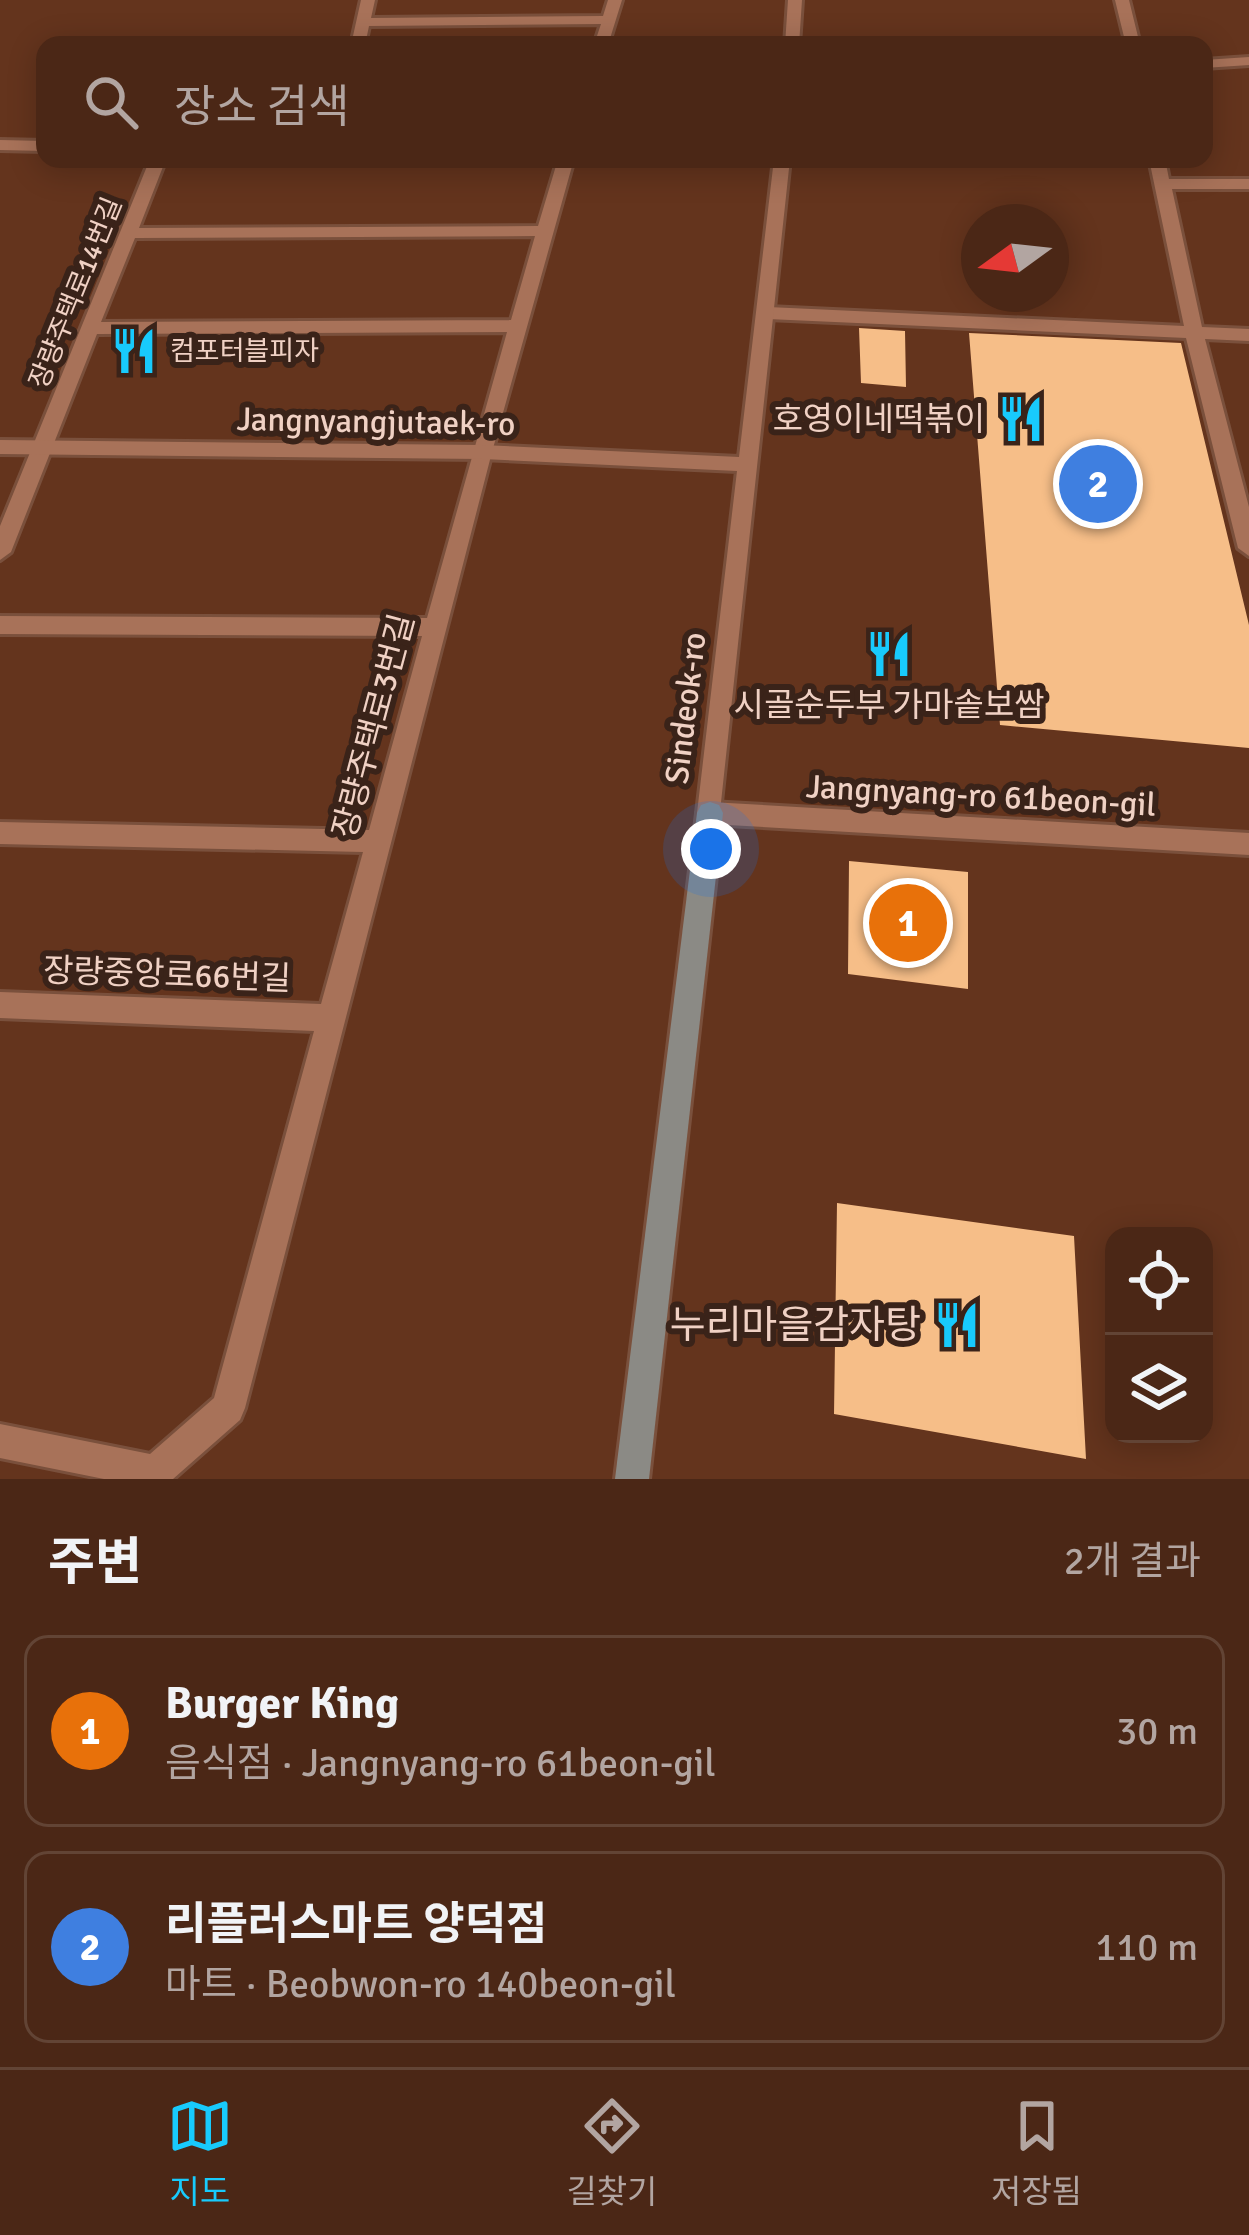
<!DOCTYPE html>
<html lang="ko">
<meta charset="utf-8">
<style>
:root{--surface:#4b2716;--page:#522f1f;--text:#f1f3f6;--muted:#b2a5a1;--line:#624435;--accent:#18cafc}
body{margin:0;font-family:Signika,"Noto Sans KR",sans-serif;background:var(--page);color:var(--text)}
.controls{position:absolute;right:36px;bottom:36px;display:grid;overflow:hidden;border-radius:24px;box-shadow:0 6px 30px #0003}
.controls button{width:108px;height:108px;display:grid;place-items:center;padding:0;border:0;border-bottom:3px solid var(--line);background:var(--surface);color:var(--text);font:60px sans-serif}
.compass{position:absolute;left:961px;top:204px;width:108px;height:108px;border-radius:50%;background:var(--surface);box-shadow:0 6px 30px #0003;rotate:255deg}
.you{position:absolute;left:711px;top:849px;width:42px;height:42px;margin:-30px;border:9px solid #fff;border-radius:50%;background:#1a73e8;box-shadow:0 0 0 18px #1a73e833}
.badge{display:grid;place-items:center;width:78px;height:78px;border-radius:50%;background:var(--accent);color:#fff;font-size:39px;font-weight:700}
.pin{position:absolute;translate:-50% -50%;border:6px solid #fff;box-shadow:0 3px 12px #0006}
.list{margin:0;padding:0;list-style:none}
h2{display:flex;justify-content:space-between;align-items:center;height:156px;margin:0;padding:0 48px;font-size:51px}
h2 small{font-size:39px;font-weight:400;color:var(--muted)}
.list li{display:grid;grid-template-columns:78px 1fr auto;gap:36px;align-items:center;box-sizing:border-box;height:192px;margin:0 24px 24px;padding:0 24px;border:3px solid var(--line);border-radius:24px}
.list b{display:block;font-size:45px;white-space:nowrap}
.list p{margin:0;font-size:39px;white-space:nowrap;color:var(--muted)}
.list em{font-size:39px;font-style:normal;color:var(--muted)}
.icon{flex:none;width:66px;height:66px;fill:none;stroke:currentColor;stroke-width:2;stroke-linecap:round;stroke-linejoin:round}
.map{position:relative;flex:none;width:1249px;height:1479px;overflow:hidden}
.search{position:absolute;background:var(--surface);box-shadow:0 6px 30px #0003;left:36px;right:36px;top:36px;height:132px;display:flex;align-items:center;gap:30px;box-sizing:border-box;padding:0 42px;border-radius:24px;color:var(--muted);font-size:45px}
.sheet{height:588px;background:var(--surface)}
nav{display:flex;justify-content:space-around;align-items:center;box-sizing:border-box;height:168px;border-top:3px solid var(--line);background:var(--surface);font-size:33px;color:var(--muted)}
nav a{display:grid;justify-items:center;gap:6px}
nav .on{color:var(--accent)}
.map>svg:first-child{display:block}
</style>
<div class="map">
<svg width="1249" height="1479" viewBox="0 0 1249 1479">
<rect width="100%" height="100%" fill="#64341d"/>
<path fill="#f6be88" d="M859 328 905 331 906 387 861 383Z
M969 333 1181 343 1249 625V748L1000 725Z
M849 861 968 872V989L848 974Z
M837 1203 1074 1236 1086 1459 834 1414Z"/>
<g fill="none" stroke-linecap="round" stroke-linejoin="round">
<defs>
<path id="minor" d="M361 0H375L371 18 603 16 608 0H622L608 45H594L601 24 369 26 365 45H351Z
M1115 0H1129L1140 45H1126Z
M1249 57V65L1204 68V60Z
M0 140 45 141V151L0 150Z
M150 159H166L139 228 538 226 558 159H574L492 452 245 1408 240 1420 173 1479H104L0 1458V1424L150 1454 214 1398 314 1031 0 1018V992L321 1004 363 852 0 844V822L369 830 422 636 0 634V616L427 618 507 332 97 334 11 552 0 560V526ZM535 236 511 320 101 322 135 238Z
M1149 159H1165L1169 179H1249V189H1172L1202 327 1249 329V341L1205 339 1249 507V556L1238 548 1186 338 768 319 759 313 768 307 1184 326Z
M710 802 1249 833V855L710 824 701 821 697 813 701 805Z"/>
<path id="tertiary" d="M788 0H802L799 45H785Z
M774 159H790L719 821 710 824 701 821 697 813 737 471 482 459 0 454V440L482 445 739 457Z"/>
<path id="secondary" d="M710 802 719 805 723 813 649 1479H615L697 813 701 805Z"/>
</defs>
<use href="#minor" stroke="#7a503c" stroke-width="6"/>
<use href="#tertiary" stroke="#7a503c" stroke-width="6"/>
<use href="#secondary" stroke="#7a503c" stroke-width="6"/>
<use href="#minor" fill="#a87259" fill-rule="evenodd"/>
<use href="#tertiary" fill="#a87259" fill-rule="evenodd"/>
<use href="#secondary" fill="#8b8a85" fill-rule="evenodd"/>
</g>
<defs>
<symbol id="restaurant-bare" viewBox="-9 -9 18 18"><path d="M-5-6h1v4h1v-4h1v4h1v-4h1v5L-1.5 .5V6h-2V.5L-5-1ZM5-6V6H3V1.5H1.5Q1.5-4 5-6Z" fill="#18cafc" stroke="#3a2319" stroke-width="2.5" paint-order="stroke"/></symbol>
</defs>
<g fill-rule="evenodd">
<use href="#restaurant-bare" x="101" y="318" width="66" height="66"/>
<use href="#restaurant-bare" x="988" y="386" width="66" height="66"/>
<use href="#restaurant-bare" x="856" y="621" width="66" height="66"/>
<use href="#restaurant-bare" x="924" y="1292" width="66" height="66"/>
</g>
<g text-anchor="middle" dominant-baseline="central" stroke-width="12" stroke-linejoin="round" paint-order="stroke">
<g font-size="27" fill="#f0d1c4" stroke="#3a2319">
<text transform="translate(76 293) rotate(-68)">장량주택로14번길</text>
</g>
<g font-size="27" fill="#f0d1c4" stroke="#3a2319" text-anchor="start">
<text x="170" y="351">컴포터블피자</text>
</g>
<g font-size="33" fill="#f0d1c4" stroke="#3a2319" text-anchor="end">
<text x="985" y="419">호영이네떡볶이</text>
<text x="889" y="705" text-anchor="middle">시골순두부 가마솥보쌈</text>
</g>
<g font-size="33" fill="#f0d1c4" stroke="#3a2319">
<text transform="translate(376 422) rotate(1)">Jangnyangjutaek-ro</text>
<text transform="translate(686 708) rotate(-83)">Sindeok-ro</text>
<text transform="translate(374 726) rotate(-75)">장량주택로3번길</text>
<text transform="translate(981 796) rotate(3)">Jangnyang-ro 61beon-gil</text>
<text transform="translate(167 975) rotate(2)">장량중앙로66번길</text>
</g>
<g font-size="39" fill="#f0d1c4" stroke="#3a2319" text-anchor="end">
<text x="921" y="1325">누리마을감자탕</text>
</g>
</g>
</svg>
<div class="controls">
<button><svg class="icon" aria-label="locate" viewBox="0 0 24 24"><circle cx="12" cy="12" r="6"/><path d="M12 2v4M12 18v4M2 12h4M18 12h4"/></svg></button>
<button><svg class="icon" aria-label="layers" viewBox="0 0 24 24"><path d="M12 4l9 5-9 5-9-5zM3 14l9 5 9-5"/></svg></button>
</div>
<svg class="compass" viewBox="-18 -18 36 36"><path d="M0-13l5 13h-10z" fill="#e53935"/><path d="M0 13l5-13h-10z" fill="#b2a5a1"/></svg>
<div class="you"></div>
<div class="pin badge" style="left:908px;top:923px;background:#e8710a">1</div>
<div class="pin badge" style="left:1098px;top:484px;background:#3f7fe0">2</div>
<div class="search"><svg class="icon" aria-label="search" viewBox="0 0 24 24"><circle cx="10" cy="10" r="6"/><path d="M15 15l6 6"/></svg>장소 검색</div>
</div>
<section class="sheet">
<h2>주변<small>2개 결과</small></h2>
<ul class="list">
<li><span class="badge" style="background:#e8710a">1</span><div><b>Burger King</b><p>음식점 · Jangnyang-ro 61beon-gil</p></div><em>30 m</em></li>
<li><span class="badge" style="background:#3f7fe0">2</span><div><b>리플러스마트 양덕점</b><p>마트 · Beobwon-ro 140beon-gil</p></div><em>110 m</em></li>
</ul>
</section>
<nav>
<a class="on"><svg class="icon" aria-label="map" viewBox="0 0 24 24"><path d="M3 6l6-2 6 2 6-2v14l-6 2-6-2-6 2zM9 4v14M15 6v14"/></svg>지도</a>
<a><svg class="icon" aria-label="directions" viewBox="0 0 24 24"><path d="M12 3l9 9-9 9-9-9zM9 14v-3h6M13 9l2 2-2 2"/></svg>길찾기</a>
<a><svg class="icon" aria-label="saved" viewBox="0 0 24 24"><path d="M7 4h10v16l-5-4-5 4z"/></svg>저장됨</a>
</nav>
